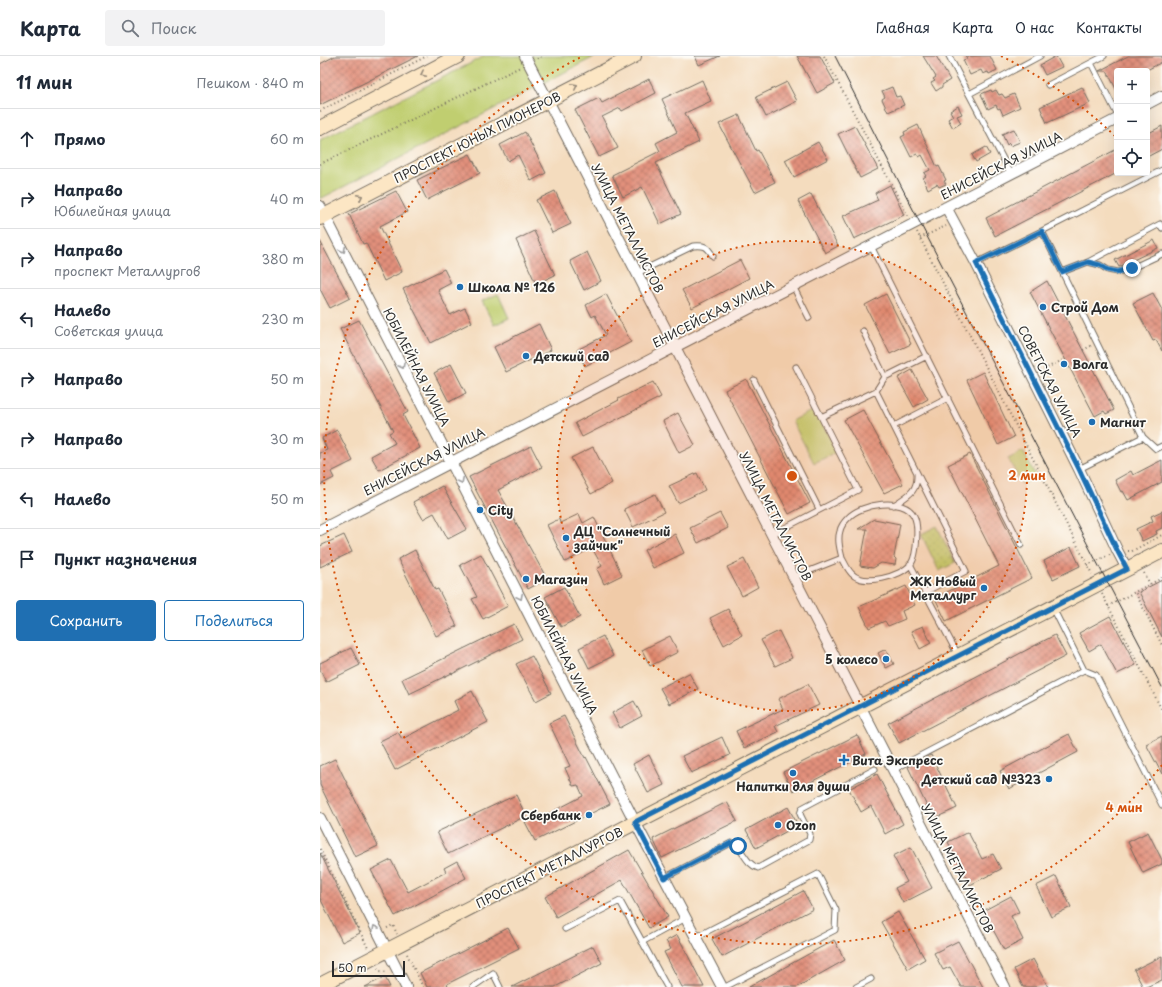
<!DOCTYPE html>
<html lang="ru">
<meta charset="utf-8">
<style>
:root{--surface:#fff;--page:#f2f2f3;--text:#1f2937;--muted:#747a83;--line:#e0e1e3;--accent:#1f6fb2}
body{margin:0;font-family:"Playpen Sans",sans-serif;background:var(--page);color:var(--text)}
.controls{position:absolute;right:12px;top:12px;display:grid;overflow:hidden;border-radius:4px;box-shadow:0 4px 16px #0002}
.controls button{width:36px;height:36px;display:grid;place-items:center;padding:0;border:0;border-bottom:1px solid var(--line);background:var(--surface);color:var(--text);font:20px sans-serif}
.scale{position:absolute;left:12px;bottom:10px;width:73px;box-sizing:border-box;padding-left:4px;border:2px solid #2b2b2b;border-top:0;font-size:11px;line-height:14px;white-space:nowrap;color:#2b2b2b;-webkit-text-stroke:3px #fdfcf7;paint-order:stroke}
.stop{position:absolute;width:12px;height:12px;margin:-9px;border:3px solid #1f6fb2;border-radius:50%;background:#fff}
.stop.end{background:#1f6fb2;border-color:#fff;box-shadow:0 1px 4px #0008}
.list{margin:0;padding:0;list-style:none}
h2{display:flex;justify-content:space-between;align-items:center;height:52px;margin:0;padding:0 16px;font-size:17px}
h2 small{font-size:13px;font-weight:400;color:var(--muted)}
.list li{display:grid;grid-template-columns:26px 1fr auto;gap:12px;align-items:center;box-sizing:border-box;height:60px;padding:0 16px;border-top:1px solid var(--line)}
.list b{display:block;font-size:15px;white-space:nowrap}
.list p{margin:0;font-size:13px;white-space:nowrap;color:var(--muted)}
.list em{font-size:13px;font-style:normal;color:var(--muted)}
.actions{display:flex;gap:8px;padding:12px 16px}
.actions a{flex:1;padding:9px 0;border:1px solid var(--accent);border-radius:4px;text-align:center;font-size:14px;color:var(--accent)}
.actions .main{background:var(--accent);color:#fff}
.icon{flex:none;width:22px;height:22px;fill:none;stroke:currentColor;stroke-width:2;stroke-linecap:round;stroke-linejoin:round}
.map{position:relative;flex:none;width:842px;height:931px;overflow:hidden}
header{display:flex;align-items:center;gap:24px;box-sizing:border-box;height:56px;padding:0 20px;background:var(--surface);border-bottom:1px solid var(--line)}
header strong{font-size:19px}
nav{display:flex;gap:22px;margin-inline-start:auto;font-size:14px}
.search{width:280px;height:36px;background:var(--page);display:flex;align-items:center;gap:10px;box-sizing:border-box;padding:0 14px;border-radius:4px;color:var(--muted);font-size:15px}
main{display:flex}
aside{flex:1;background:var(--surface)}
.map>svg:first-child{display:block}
</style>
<header>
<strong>Карта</strong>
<div class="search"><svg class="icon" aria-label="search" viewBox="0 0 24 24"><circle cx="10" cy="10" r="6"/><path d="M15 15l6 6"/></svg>Поиск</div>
<nav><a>Главная</a><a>Карта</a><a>О нас</a><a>Контакты</a></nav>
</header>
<main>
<aside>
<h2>11 мин<small>Пешком · 840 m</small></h2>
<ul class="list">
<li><svg class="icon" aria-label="ahead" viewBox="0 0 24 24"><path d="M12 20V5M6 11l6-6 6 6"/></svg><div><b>Прямо</b></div><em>60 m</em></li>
<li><svg class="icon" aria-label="right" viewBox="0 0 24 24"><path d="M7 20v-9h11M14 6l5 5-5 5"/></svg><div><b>Направо</b><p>Юбилейная улица</p></div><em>40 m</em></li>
<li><svg class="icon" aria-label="right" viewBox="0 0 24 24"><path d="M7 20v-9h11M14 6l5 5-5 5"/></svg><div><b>Направо</b><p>проспект Металлургов</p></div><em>380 m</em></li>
<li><svg class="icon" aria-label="left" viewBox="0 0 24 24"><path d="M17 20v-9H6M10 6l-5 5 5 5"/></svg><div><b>Налево</b><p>Советская улица</p></div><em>230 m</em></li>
<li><svg class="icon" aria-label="right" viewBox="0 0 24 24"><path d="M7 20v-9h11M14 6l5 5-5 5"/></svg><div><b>Направо</b></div><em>50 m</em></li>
<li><svg class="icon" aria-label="right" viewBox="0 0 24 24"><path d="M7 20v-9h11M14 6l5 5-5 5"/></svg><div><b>Направо</b></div><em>30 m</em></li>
<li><svg class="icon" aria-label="left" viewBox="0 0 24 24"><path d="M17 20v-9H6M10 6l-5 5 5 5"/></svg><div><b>Налево</b></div><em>50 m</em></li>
<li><svg class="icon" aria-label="arrive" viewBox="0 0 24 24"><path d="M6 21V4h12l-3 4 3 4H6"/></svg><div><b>Пункт назначения</b></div></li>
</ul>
<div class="actions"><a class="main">Сохранить</a><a>Поделиться</a></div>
</aside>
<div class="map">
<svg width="842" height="931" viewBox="0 0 842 931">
<defs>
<pattern id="grass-dots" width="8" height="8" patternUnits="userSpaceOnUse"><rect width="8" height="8" fill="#c0ce70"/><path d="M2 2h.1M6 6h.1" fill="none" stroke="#a5b161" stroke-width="1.8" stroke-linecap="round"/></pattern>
<pattern id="building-cross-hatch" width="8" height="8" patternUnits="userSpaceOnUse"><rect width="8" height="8" fill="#e2907c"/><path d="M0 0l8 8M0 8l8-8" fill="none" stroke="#b77666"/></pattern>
</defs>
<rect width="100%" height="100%" fill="#fdfcf7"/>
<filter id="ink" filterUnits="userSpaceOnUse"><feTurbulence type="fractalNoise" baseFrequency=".025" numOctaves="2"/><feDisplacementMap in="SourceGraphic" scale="8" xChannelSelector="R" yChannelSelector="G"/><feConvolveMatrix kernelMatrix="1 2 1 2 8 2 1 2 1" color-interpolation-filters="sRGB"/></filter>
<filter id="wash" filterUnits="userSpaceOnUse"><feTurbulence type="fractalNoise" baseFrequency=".012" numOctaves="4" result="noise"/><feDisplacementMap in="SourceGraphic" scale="16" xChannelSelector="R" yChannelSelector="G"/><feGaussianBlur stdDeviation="0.9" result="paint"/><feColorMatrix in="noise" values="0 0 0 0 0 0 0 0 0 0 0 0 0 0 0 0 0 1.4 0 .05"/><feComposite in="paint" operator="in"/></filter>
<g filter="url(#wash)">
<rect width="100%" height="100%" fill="#f4dcbe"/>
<path fill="url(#grass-dots)" stroke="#767c4e" d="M617 470 635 507 619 515 601 478Z"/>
<path fill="#c0ce70" stroke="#767c4e" d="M165 0H276L0 143V84Z
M178 238 189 262 174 269 162 245Z
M495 353 517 396 494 407 472 365Z
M703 395 716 421 702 428 688 403Z"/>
<g id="blocks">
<path fill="url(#building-cross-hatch)" d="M15 0H98L0 49V8Z
M375 0H400L379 9Z
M477 0H500L515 27 497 37Z
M603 0H616L630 24 622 29V31L616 35 611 27 615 25 613 23 616 21Z
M646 0H670L677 14 669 18 668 16 663 18 661 14 650 19 643 4 647 3Z
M736 0 742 11 725 19 720 9Z
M808 0H842V6L825 15H797V35L787 15H779Z
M329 23 336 37 302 55 300 52 282 61 298 92 279 101 255 54 279 42 282 47Z
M382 24 391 45 365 57 379 86 336 107 361 158 340 168 322 131 303 141 292 119 340 95 336 87 357 76 342 43Z
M467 26 477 45 446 61 436 41Z
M572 31 576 41 580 40 584 49 568 56 562 43 565 41 562 35Z
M762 31 770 47 727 67 720 51Z
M671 34 672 36 676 34 679 39 682 38 685 42 694 38 700 51 683 59 680 52 678 53 676 49 668 53 661 38Z
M638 50 642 58 637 60 641 67 633 72 628 63 633 60 630 55Z
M419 59 436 95 438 94 455 126 435 136 399 68Z
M598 69 617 111 619 110 626 124 624 125 626 128 619 131 617 128 608 133 603 122 606 120 604 117 610 114 602 99 599 101 597 98 591 101 581 81 585 79 584 76Z
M535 70 558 113 540 122 518 78Z
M842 70V93L827 101V78Z
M694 73 700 86 690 90 689 87 687 89 682 78Z
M205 76 226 117 211 125 198 99 188 105 180 89Z
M498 86 508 103 474 121 465 104Z
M666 91 670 98 656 106 652 99Z
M797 93V117L675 180 666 162Z
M150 98 160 117 107 144 97 124Z
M570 129 584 159 534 183 523 160 558 144 555 137Z
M76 135 87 156 60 170 82 216 64 225 46 187 43 188 29 158Z
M235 135 251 168 232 177 216 144Z
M491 138 518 190 505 197 478 145Z
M214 175 235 219 216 228 196 184Z
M834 184 838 192 799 211 795 204Z
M0 185 30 242 10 252 0 233Z
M267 196 281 225 264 234 250 205Z
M420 204 429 222 372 252 362 234Z
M124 213 131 227 118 234 130 259 145 252 152 266 111 287 83 233Z
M727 225 794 354 786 358 784 355 775 360 710 236Z
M833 237 842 254V295L836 284 833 285 813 247Z
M286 238 311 286 265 310 257 294 286 279 275 259 272 261 266 249Z
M566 238 591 288 570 298 545 249Z
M39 264 88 356 83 359 100 392 59 414 51 400 75 387 69 377 73 375 20 273Z
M219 268 231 294 186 316 174 291Z
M131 308 146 337 129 346 114 317Z
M592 314 608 343 594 351 578 322Z
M663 316 694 381 678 389 647 324Z
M426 323 490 447 469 458 405 334Z
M333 326 341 341 262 381 255 367 299 344 298 343Z
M543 354 583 428 564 437 524 364Z
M358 357 375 389 359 397 343 365Z
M17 374 33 405 11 416 14 422 0 429V397L7 394 2 382Z
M211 390 222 411 178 434 227 523 208 533 149 421Z
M273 391 292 427 271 438 251 402Z
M650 398 712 522 626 565 615 542 679 510 628 409Z
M842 404V426L808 444 803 435 801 436 795 424 811 415 813 419Z
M377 417 385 434 358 447 349 430Z
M122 430 147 473 128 483 114 457 103 463 93 446Z
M335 438 344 456 313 471 304 453Z
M842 455V472L836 475 837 478 822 485 816 473 833 465 831 460Z
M400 457 408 472 378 487 370 472Z
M259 458 263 467 274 461 302 519 284 528 277 513 282 510 272 492 245 506 227 469 239 463 240 467Z
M554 463 580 468 574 501 576 503 575 509 561 507 553 512 540 510 547 473H538Z
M355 478 364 497 333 512 324 494Z
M24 479 32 496 0 511V490Z
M751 491 760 510 733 523 724 505Z
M95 494 115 534 118 533 137 570 116 580 78 503Z
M161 498 188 550 163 563 152 543 157 541 140 509Z
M424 503 438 531 422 540 407 511Z
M842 524V581L819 536Z
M586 530 595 549 582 555 585 563 568 570 565 565 549 572 539 551Z
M244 531 260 561 241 571 225 541Z
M408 553 422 579 404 589 390 562Z
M790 560 816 609 797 618 781 588 769 595 759 577Z
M194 568 202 583 132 618V617L89 638 82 623Z
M603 570 611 587 600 593 591 575Z
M459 575 472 602 455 610 441 584Z
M735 579 746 600 579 687 568 667Z
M283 580 293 600 269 612 259 592Z
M350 580 358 596 330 610 322 594Z
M31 592 40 609 6 626 0 614V607Z
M566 593 574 608 566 612 558 597Z
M212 600 231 637 216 645 196 608Z
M369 617 378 633 349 648 340 632Z
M488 628 499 649 455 670 458 676 424 692 416 675 463 653 458 643Z
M152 635 168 666 75 714 60 685 78 676 82 683 138 654 134 645Z
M314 645 322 660 300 672 292 657Z
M244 660 265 702 266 701 290 748 215 785 205 766 222 757 224 760 263 740 258 729 253 730 245 712 250 710 229 667Z
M749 678 758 696 689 733 680 715Z
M537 679 546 698 473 735 463 716Z
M842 680V718L826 688Z
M402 681 410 699 371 717 362 700Z
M329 699 344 729 328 737 313 708Z
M611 699 637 752 613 763 588 711Z
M15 703 58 790 35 801 0 729V710Z
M557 718 583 768 565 778 551 750 541 756 529 733Z
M196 739 206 760 128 798 117 776Z
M407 746 417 765 342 802 333 783Z
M468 751 478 769 436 792 426 774Z
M648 776 662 803 673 798 681 813 650 829 628 786Z
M828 776 842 804V808L823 817 808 786Z
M591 791 612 832 583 847 575 832 587 826 573 800Z
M309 794 348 861 329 872 302 824 236 861 225 841Z
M0 797 40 877 22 886 0 842Z
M71 804 88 836 126 816 124 812 137 805 146 822 75 860 51 814Z
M736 820 751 851 731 861 716 830Z
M483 835 493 853 402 901 392 883Z
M691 840 699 856 691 860 703 884 684 894 663 855Z
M578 856 605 903 588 913 561 866Z
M188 872 199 892 127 928 128 931H107L100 917Z
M357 879 362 888 384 931H362L344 896 351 893 346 885Z
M514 884 525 904 477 931H429Z
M638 885 663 931H641L630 911 623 914 614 897Z
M273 890 282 907 235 931H192Z
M842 900V924L826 931H823L814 914Z
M713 903 728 931H703L694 913Z
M65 921 70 931H45Z"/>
</g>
</g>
<g filter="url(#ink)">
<use href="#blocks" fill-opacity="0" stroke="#71695e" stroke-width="1"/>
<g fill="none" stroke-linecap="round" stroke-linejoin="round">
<defs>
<path id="lane" d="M629 0 691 118
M771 7 797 58
M728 29 784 0
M649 38 720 0
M722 175 823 381
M551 190 701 489
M768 206 780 209 788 214 798 216 812 212 842 198
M656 207 722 175 842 114
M742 216 768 206 840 168 842 172
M317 217 373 190C385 189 387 190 393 200
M473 230 489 262
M543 275 565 321 556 335
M565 321 607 300
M434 324 499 453
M501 361 556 335 646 515 605 536
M574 370 628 342
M759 413 823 381 836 393 842 390
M574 449C587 440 598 436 597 418
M451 479 538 434 476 311
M590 508 638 599
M474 521 522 502C520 493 517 484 520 475 521 470 525 465 528 462 540 448 584 440 594 460 599 469 597 499 591 508 581 521 544 530 532 518 527 513 525 507 522 502
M733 552 764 614 776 619 842 749
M573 714 764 614
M344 822 411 787C425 793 423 806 438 812L489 784 490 778 480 758 482 752 555 713
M245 873 300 845 347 931
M376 881 498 818 516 854 515 874 405 931
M322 886 366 862
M153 931 173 917 180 931
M536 931 551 923"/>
<path id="street" d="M205 0 685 931
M827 48 842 40
M0 150 315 766 402 931
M626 151 656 207 759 413 798 496 807 513
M0 474 797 63
M0 762 86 931"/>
<path id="secondary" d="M0 72 138 0
M0 162 314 0
M0 929 842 495"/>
</defs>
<use href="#lane" stroke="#71695e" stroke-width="7"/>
<use href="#street" stroke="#71695e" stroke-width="12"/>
<use href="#secondary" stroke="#71695e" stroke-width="16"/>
<path stroke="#71695e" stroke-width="2" stroke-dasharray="1 3" stroke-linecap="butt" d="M504 0 588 160
M217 3 222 0
M0 55 107 0
M0 108 200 11
M597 176 772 518
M600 182 626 170
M763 294 771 290
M720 315 745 303
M808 495H812L842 479
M767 509 790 499
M824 517 830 528
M842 522 815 536 842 589
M782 538 842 654
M788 550 815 536
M0 793 48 892
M67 872 73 869 77 878
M87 898 103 931
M58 912 60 915 68 916"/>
<use href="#lane" stroke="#fff" stroke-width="5"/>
<use href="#street" stroke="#fff" stroke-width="10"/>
<use href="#secondary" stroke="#fce6c4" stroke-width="14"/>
<path stroke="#2b2b2b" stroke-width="1" d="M515 0 599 165 842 631"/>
</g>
<defs><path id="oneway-chevron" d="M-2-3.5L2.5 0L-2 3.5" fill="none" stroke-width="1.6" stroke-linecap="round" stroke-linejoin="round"/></defs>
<g stroke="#948878">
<use href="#oneway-chevron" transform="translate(103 18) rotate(153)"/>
<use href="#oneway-chevron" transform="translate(255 30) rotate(-27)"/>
<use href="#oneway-chevron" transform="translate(40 141) rotate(-27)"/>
</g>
<g stroke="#a0a0a0">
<use href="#oneway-chevron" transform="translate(23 194) rotate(63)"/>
<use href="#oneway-chevron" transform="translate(82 310) rotate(63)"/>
<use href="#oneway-chevron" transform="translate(141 425) rotate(63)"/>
<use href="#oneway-chevron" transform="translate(200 541) rotate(63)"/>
<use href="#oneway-chevron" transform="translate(55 872) rotate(-117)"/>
</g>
</g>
<g fill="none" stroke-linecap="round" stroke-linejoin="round" filter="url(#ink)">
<path stroke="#1f6fb2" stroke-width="5" d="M418 790 411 787 344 822 315 766 807 513 798 496 759 413 656 207 722 175 742 216 768 206 780 209 788 214 798 216 812 212"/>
</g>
<circle cx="472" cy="420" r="235" fill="#d5540f" fill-opacity=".12"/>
<g fill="none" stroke="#d5540f" stroke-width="2" stroke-dasharray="2 4">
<circle cx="472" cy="420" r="235"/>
<path d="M842 709A469 469 0 1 1 263 0M681 0A469 469 0 0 1 795 80"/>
</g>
<g fill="#1f6fb2" stroke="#fdfcf7" stroke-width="1.5">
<circle cx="140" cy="231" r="4"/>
<circle cx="723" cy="251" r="4"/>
<circle cx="206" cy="300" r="4"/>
<circle cx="744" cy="308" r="4"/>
<circle cx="772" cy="366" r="4"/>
<circle cx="160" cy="454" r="4"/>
<circle cx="246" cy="482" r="4"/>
<circle cx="206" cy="523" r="4"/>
<circle cx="664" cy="532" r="4"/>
<circle cx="566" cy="603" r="4"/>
<path d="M522 698h4v4h4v4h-4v4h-4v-4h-4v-4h4z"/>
<circle cx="473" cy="717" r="4"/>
<circle cx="729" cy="723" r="4"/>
<circle cx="269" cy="759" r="4"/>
<circle cx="458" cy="769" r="4"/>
</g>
<g text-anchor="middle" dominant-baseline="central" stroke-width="3.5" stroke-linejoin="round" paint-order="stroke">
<g font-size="12" fill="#2b2b2b" stroke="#fdfcf7">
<text transform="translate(157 81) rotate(-27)">ПРОСПЕКТ ЮНЫХ ПИОНЕРОВ</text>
<text transform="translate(681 109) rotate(-27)">ЕНИСЕЙСКАЯ УЛИЦА</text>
<text transform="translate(308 172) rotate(63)">УЛИЦА МЕТАЛЛИСТОВ</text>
<text transform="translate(393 257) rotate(-27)">ЕНИСЕЙСКАЯ УЛИЦА</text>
<text transform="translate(97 311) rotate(63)">ЮБИЛЕЙНАЯ УЛИЦА</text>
<text transform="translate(730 325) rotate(63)">СОВЕТСКАЯ УЛИЦА</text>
<text transform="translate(104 405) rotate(-27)">ЕНИСЕЙСКАЯ УЛИЦА</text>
<text transform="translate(456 460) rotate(63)">УЛИЦА МЕТАЛЛИСТОВ</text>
<text transform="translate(245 599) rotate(63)">ЮБИЛЕЙНАЯ УЛИЦА</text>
<text transform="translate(229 811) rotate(-27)">ПРОСПЕКТ МЕТАЛЛУРГОВ</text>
<text transform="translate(638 812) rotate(63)">УЛИЦА МЕТАЛЛИСТОВ</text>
</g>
<g font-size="12" font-weight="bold" fill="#2b2b2b" stroke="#fdfcf7" text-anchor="start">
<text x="148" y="231">Школа № 126</text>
<text x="731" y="251">Строй Дом</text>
<text x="214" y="300">Детский сад</text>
<text x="752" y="308">Волга</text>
<text x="780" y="366">Магнит</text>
<text x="168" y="454">City</text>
<text x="254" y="475">ДЦ "Солнечный<tspan x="254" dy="14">зайчик"</tspan></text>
<text x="214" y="523">Магазин</text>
<text x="656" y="525" text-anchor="end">ЖК Новый<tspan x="656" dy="14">Металлург</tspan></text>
<text x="558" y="603" text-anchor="end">5 колесо</text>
<text x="532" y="704">Вита Экспресс</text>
<text x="721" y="723" text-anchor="end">Детский сад №323</text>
<text x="473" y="730" text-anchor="middle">Напитки для души</text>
<text x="261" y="759" text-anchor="end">Сбербанк</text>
<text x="466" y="769">Ozon</text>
</g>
</g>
<circle cx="472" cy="420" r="6" fill="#d5540f" stroke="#fdfcf7" stroke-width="2"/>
<g font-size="12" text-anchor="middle" font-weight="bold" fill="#d5540f" stroke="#fdfcf7" stroke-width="3.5" stroke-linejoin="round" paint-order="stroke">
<text x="707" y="424">2 мин</text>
<text x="804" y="756">4 мин</text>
</g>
</svg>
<div class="controls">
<button>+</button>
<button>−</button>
<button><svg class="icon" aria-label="locate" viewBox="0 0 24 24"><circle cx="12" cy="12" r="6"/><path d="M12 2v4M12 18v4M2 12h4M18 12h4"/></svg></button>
</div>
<div class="scale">50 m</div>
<div class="stop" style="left:418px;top:790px"></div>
<div class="stop end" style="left:812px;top:212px"></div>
</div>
</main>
